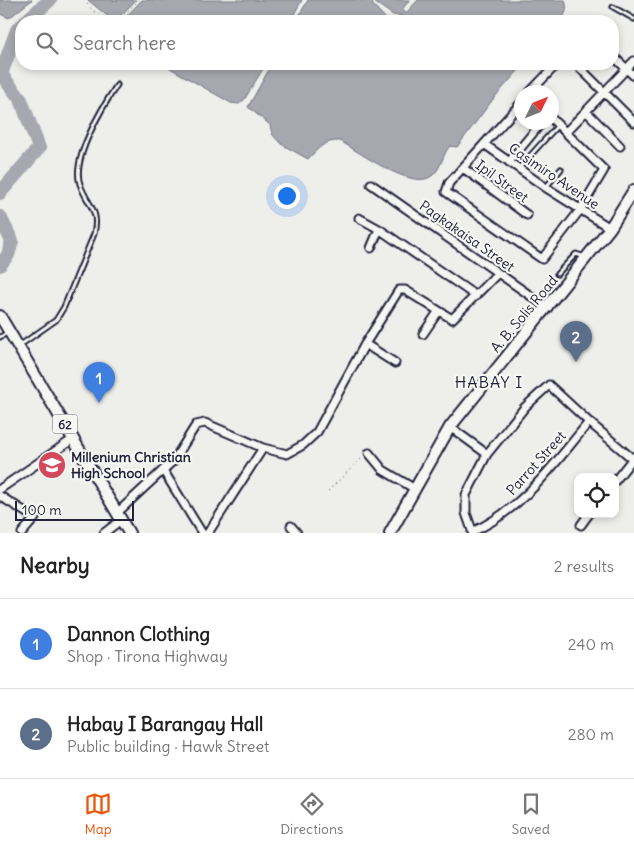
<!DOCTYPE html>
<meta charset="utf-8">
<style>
:root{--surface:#fff;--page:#f6f6f6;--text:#222;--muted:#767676;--line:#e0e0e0;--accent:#ea580c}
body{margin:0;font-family:Delius,sans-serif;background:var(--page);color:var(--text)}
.controls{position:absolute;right:15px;bottom:15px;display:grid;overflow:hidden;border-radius:10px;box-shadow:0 2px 8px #0003}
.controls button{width:45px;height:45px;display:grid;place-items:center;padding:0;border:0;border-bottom:1px solid var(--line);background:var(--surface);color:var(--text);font:25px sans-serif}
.compass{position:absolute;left:514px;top:85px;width:45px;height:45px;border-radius:50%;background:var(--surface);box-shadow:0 2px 8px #0003;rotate:47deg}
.scale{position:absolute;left:15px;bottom:12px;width:119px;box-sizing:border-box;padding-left:5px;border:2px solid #22223b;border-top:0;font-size:14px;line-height:18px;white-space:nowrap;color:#22223b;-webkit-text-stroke:4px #f6f6f2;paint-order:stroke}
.you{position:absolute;left:286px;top:195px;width:18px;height:18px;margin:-12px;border:4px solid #fff;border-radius:50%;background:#1a73e8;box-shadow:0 0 0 8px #1a73e833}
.badge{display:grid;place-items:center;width:32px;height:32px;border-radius:50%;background:var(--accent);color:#fff;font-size:16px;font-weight:700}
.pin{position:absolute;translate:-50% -41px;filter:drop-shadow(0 1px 2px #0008)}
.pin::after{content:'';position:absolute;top:26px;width:18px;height:15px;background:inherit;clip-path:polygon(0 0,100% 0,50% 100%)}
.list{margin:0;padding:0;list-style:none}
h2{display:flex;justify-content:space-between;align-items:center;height:65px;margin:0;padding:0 20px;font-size:21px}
h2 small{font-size:16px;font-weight:400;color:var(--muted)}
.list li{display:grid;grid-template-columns:32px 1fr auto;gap:15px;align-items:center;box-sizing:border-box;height:90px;padding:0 20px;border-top:1px solid var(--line)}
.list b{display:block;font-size:19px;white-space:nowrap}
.list p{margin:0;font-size:16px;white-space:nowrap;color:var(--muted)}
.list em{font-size:16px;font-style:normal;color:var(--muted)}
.icon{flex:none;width:28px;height:28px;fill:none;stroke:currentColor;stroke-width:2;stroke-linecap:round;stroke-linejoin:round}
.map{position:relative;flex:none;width:634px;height:533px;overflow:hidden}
.search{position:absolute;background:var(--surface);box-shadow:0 2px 8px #0003;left:15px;right:15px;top:15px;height:55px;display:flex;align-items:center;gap:12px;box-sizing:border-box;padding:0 18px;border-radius:20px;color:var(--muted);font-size:19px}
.sheet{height:245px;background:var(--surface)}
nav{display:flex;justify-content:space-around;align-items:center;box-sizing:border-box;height:70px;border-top:1px solid var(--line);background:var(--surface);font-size:14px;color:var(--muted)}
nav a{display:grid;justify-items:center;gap:2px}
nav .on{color:var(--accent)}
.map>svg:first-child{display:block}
</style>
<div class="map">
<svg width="634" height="533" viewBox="0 0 634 533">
<rect width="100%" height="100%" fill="#eeeeeb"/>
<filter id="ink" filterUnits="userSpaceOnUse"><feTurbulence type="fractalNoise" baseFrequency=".02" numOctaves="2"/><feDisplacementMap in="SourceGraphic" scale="10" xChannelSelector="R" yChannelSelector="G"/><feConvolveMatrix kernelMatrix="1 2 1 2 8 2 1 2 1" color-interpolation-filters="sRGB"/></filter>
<g filter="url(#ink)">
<path fill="#a7a7af" stroke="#727281" d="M0 0H32L9 18 0 14Z
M88 0H136L117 19H111Z
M142 0H302L290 21H186L173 17 170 21H122Z
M308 0H410L403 8V12H407L418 0H565C568 9 566 14 560 21H400L402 16 393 15 374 2 372 4 388 21H296Z
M163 64H266L244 100 239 104 231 103Z
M272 64H524L494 98 457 147 450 146C443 153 442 167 433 175 414 193 358 151 340 141 324 140 318 149 308 159L281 144 272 134 270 125 248 107Z"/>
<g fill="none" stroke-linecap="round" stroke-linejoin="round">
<path stroke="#a7a7af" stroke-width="14" d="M26 21 50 0
M0 193 39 148 21 100 1 74 17 30 21 26
M0 217 12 241 8 255 0 265"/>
<defs>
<path id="lane" d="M613 7 634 19
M519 168 558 125
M546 187 561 169
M557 274 576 254 585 257
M0 337 7 333
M19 346 56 320 64 307 94 234C100 209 87 205 80 184 71 159 103 106 117 85"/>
<path id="street" d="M613 56 634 76
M576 64 634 122
M530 92 557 64
M522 102 449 183 446 192 542 259 580 210 604 170 552 119
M586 111 620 146
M566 132 634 61
M484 144 545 187 610 228
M509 162 542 122
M463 168 527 215
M371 184 548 308
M359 218 379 229
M371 248 379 229 476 296
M423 334 438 312
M365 344 395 363
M450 427 487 454
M369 453 383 470 415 489
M163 470 202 533
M615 481 634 457
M0 489 73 439
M0 496 35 518 22 533
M117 513 174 460 196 425 205 423 263 448 287 454 303 445 317 432 365 344 399 290H405L452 319 498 273
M581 525 589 514
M291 526 297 533
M472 532C523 509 554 464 589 422
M104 533 121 520
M208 533 263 448
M473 533 466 513V495L487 454 525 407 549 385 589 422 634 460"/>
<path id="secondary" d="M390 533 450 427 610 228 634 190"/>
<path id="primary" d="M0 316 129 533"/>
</defs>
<use href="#lane" stroke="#22223b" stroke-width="7"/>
<use href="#street" stroke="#22223b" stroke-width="11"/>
<use href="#secondary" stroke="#22223b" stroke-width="14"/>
<use href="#primary" stroke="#22223b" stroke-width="14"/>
<path stroke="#22223b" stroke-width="1" stroke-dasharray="1 4" stroke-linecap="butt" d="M84 0 92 10 109 21
M117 21 139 0
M328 491 362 458"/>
<use href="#lane" stroke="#f6f6f2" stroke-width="3"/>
<use href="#street" stroke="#f6f6f2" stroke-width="7"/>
<use href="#secondary" stroke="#f6f6f2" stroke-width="10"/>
<use href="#primary" stroke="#f6f6f2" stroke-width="10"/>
</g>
</g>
<defs>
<symbol id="school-disc" viewBox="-11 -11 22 22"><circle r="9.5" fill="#d1495b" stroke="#f6f6f2"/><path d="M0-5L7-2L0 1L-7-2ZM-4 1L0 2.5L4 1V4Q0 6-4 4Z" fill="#fff"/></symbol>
</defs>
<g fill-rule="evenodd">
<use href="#school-disc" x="36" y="449" width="32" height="32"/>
</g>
<g text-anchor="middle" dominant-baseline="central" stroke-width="4.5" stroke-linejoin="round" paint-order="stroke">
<rect fill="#f6f6f2" stroke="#626272" stroke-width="1" x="52.5" y="414.5" width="25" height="19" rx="4"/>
<g font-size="12" font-weight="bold" fill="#22223b">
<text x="65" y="424">62</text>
</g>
<g font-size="14" fill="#22223b" stroke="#f6f6f2">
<text transform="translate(554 176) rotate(34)">Casimiro Avenue</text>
<text transform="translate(502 181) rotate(36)">Ipil Street</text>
<text transform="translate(467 236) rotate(35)">Pagkakaisa Street</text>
<text transform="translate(524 314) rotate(-50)">A. B. Solis Road</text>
<text transform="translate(536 463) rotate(-48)">Parrot Street</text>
</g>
<g font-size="14" font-weight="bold" fill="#22223b" stroke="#f6f6f2" text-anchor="start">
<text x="71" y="457">Millenium Christian<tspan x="71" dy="16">High School</tspan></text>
</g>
<g font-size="16" letter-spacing="1" fill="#22223b" stroke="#f6f6f2">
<text x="489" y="382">HABAY I</text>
</g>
</g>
</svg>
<div class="controls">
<button><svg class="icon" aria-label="locate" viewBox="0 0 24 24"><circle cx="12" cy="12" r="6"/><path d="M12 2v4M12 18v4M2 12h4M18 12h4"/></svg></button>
</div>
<svg class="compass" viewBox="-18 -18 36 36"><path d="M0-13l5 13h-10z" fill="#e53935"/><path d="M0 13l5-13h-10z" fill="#767676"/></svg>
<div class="scale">100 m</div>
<div class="you"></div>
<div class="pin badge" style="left:99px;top:403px;background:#3f7fe0">1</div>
<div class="pin badge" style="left:576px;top:362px;background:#5c6f8a">2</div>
<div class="search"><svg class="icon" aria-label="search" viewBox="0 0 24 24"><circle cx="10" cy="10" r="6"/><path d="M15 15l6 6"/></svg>Search here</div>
</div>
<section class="sheet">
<h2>Nearby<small>2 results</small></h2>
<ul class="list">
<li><span class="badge" style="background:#3f7fe0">1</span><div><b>Dannon Clothing</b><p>Shop · Tirona Highway</p></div><em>240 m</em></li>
<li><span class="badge" style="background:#5c6f8a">2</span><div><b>Habay I Barangay Hall</b><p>Public building · Hawk Street</p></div><em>280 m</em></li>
</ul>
</section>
<nav>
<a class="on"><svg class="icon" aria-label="map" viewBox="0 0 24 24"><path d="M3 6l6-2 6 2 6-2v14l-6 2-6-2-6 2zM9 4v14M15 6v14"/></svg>Map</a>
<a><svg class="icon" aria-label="directions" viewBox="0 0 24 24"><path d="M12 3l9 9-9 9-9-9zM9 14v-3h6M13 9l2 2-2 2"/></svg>Directions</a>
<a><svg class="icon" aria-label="saved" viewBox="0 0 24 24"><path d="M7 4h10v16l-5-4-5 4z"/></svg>Saved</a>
</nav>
